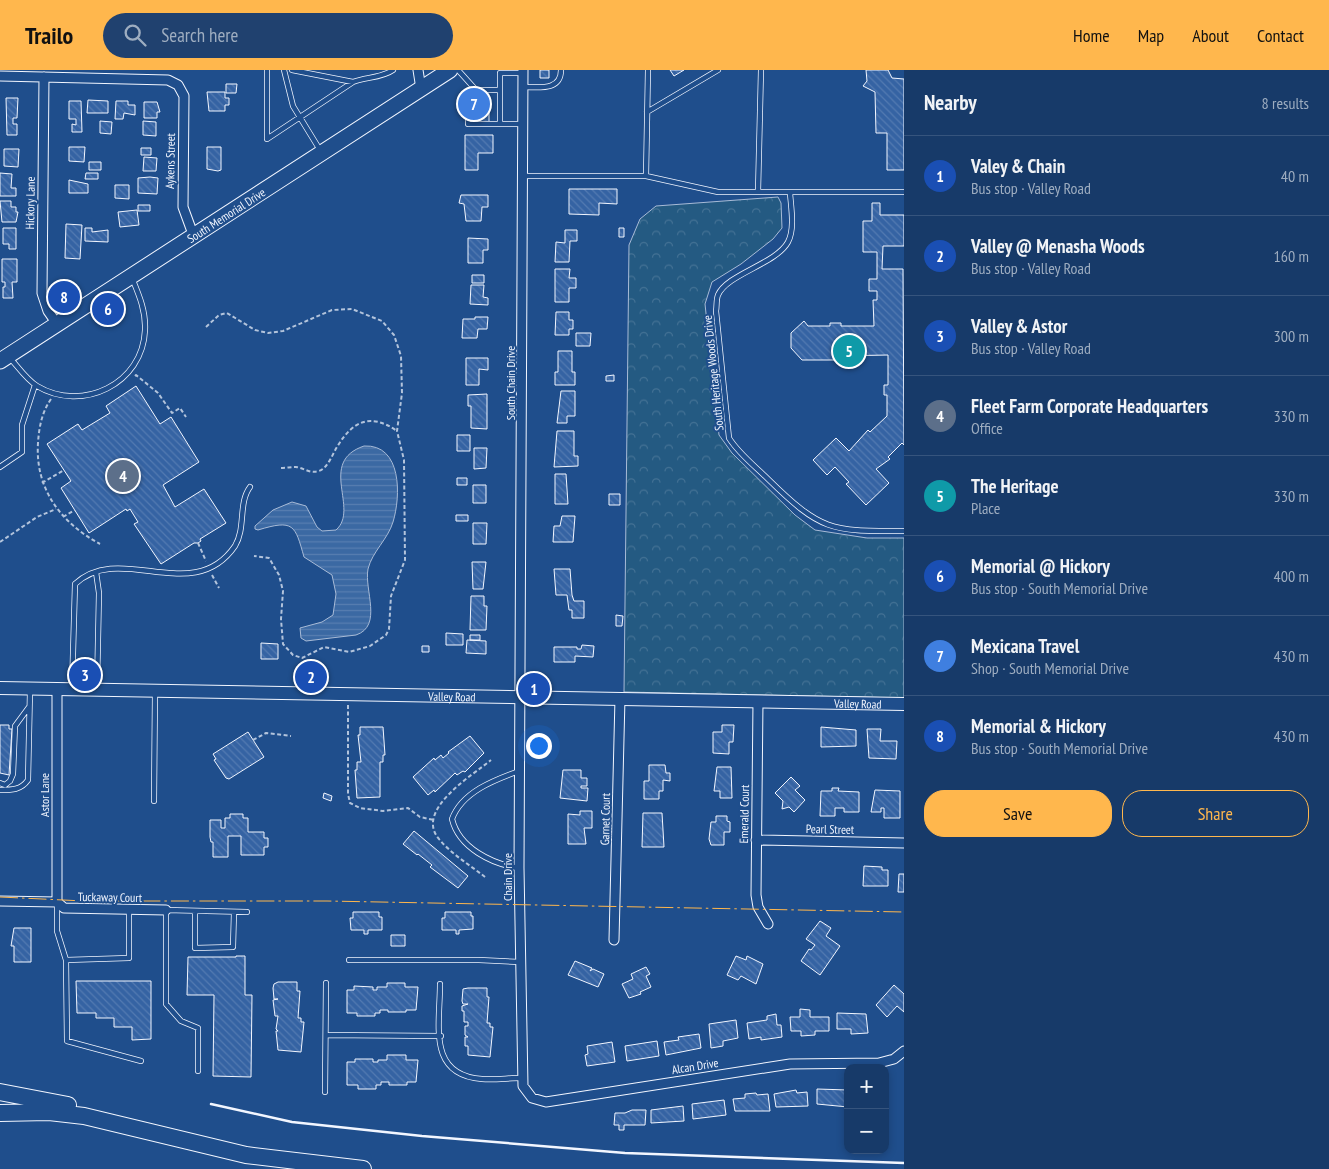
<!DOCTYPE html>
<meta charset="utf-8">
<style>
:root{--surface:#173a69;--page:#20416f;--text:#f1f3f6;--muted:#9eadc0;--line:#36547d;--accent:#ffb74d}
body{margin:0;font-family:"PT Sans Narrow",sans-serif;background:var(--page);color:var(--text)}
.controls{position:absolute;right:15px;bottom:15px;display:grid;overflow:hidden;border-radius:10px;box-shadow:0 2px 8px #0003}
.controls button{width:45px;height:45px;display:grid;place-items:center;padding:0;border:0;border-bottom:1px solid var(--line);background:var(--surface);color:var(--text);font:25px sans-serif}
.you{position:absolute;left:538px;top:675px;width:18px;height:18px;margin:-12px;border:4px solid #fff;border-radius:50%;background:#1a73e8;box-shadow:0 0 0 8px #1a73e833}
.badge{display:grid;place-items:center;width:32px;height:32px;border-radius:50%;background:var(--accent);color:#fff;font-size:16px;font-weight:700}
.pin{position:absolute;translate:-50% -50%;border:2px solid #fff;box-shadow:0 1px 5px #0006}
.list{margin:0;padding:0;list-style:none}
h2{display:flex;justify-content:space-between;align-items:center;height:65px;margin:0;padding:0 20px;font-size:21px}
h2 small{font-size:16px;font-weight:400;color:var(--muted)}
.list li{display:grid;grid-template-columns:32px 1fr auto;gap:15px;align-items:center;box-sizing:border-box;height:80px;padding:0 20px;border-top:1px solid var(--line)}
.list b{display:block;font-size:19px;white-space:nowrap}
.list p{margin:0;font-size:16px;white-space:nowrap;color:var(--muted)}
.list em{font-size:16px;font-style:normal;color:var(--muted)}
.actions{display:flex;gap:10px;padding:15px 20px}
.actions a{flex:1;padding:11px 0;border:1px solid var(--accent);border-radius:20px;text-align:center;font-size:18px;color:var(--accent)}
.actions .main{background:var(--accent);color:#111}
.icon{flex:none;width:28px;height:28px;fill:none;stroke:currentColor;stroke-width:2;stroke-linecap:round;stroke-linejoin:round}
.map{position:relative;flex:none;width:904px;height:1099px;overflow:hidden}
header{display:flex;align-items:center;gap:30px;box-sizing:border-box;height:70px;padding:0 25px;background:var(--accent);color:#111}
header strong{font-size:24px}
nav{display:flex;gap:28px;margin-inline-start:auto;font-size:18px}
.search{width:350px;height:45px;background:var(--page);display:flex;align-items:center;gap:12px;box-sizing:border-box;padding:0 18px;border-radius:28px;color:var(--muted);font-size:19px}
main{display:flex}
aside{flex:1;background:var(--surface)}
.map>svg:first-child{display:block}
</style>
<header>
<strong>Trailo</strong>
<div class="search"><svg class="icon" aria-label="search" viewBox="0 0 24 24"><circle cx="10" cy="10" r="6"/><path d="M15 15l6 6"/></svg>Search here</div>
<nav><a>Home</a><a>Map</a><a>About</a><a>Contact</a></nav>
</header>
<main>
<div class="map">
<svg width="904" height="1099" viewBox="0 0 904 1099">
<defs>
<pattern id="forest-crowns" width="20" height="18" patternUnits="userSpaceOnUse" patternTransform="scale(1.25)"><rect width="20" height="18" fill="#245a82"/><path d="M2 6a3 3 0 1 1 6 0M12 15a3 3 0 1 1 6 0" fill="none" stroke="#447295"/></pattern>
<pattern id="water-rules" width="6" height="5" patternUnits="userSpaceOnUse" patternTransform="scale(1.25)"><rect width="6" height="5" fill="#3b69a3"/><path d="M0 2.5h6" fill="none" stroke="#587fb1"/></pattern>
<pattern id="building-back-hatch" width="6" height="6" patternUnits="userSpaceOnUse" patternTransform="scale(1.25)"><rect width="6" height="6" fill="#3563a3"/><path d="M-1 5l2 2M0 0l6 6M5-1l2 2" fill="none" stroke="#537ab1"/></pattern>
</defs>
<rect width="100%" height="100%" fill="#1f4e8c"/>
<path fill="url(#forest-crowns)" stroke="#a8bbd7" d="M778 127 781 133 782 158 773 169 741 194 712 212 705 234 719 365 732 383 795 445 815 460 867 468H904V628L624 622 629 175 640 149 656 136Z"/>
<path fill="url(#water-rules)" stroke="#a8bbd7" d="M364 376C402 374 401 426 393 452 388 469 372 482 368 499 364 520 383 556 356 565L306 571 301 568 300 558 322 552 333 545 336 524 332 505 304 487C295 455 294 449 258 460L255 459V456L273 440 292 432 306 436 317 457 322 461 336 460C360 439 317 392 364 376Z"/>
<path fill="url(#building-back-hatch)" stroke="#f2f6ff" d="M540 0H549V8H540Z
M670 0H684L674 6Z
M866 0H888L892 8 904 9V100H887V63H876L875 22 863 16 867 11Z
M226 14H237L236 23H226Z
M207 22H225V28H229V35H225V41H209Z
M470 27H489V52H469Z
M6 28H18L17 48H13V54H17V65H7Z
M88 30 108 31V43H87Z
M69 31H81L82 62H72V54L76 55V49H69Z
M116 31H128V35H135V45L124 43 123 49H115Z
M144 32H157L160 42H157V48H144Z
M100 51 112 52 111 64 100 63Z
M143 51 156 52V66L143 65Z
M465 65H493V83H478V100H465Z
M69 77H85L84 92 69 91Z
M207 77H221V100L218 101 207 99Z
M141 78H151V85H141Z
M4 79H19L18 97 4 96Z
M144 87 157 88 156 101H143Z
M89 92H101V100H89Z
M0 103 12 104 11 118H16V126H0Z
M86 103H98V109H85Z
M150 107 158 108 157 124 138 123V108Z
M69 110 88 114V123H69Z
M115 115H129V129L115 128Z
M569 119H617V134L599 133V145L569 144Z
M461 125H488V137H482L481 151H466L464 134 459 133Z
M0 131H11V137H16V142H18L16 152H2Z
M872 133H880V145H904V176H883L882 199H903L904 375 902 373 888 387 890 389 876 399 889 413 866 435 846 414 849 412 835 397 827 405 813 390 836 368 849 381 868 360 870 362 887 346V325H884V315H888V285L835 286V290H802L791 278V263L804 251 808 256H830V253H841V256H874L873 230H877V221H869V209H877V182H863V151H872Z
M138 135H150V141H138Z
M137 140 139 155 120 157 118 142Z
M66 154 82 155 80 189 65 188Z
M3 158H16V179H9V174H3Z
M85 158H92V162L108 160V172L85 171Z
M619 158H624V167H619Z
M565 160H577V171H570L569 192H555L556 172 565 173Z
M468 168 488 169V180H483V193H468Z
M2 189H17V212H12L13 228H3V217H5V212H2Z
M555 199H570L569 208H576V218H569V232H555Z
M472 205H484V213H472Z
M471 215H484L483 227 488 228V235L470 234Z
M556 242H569V250H573V259H569V265H555Z
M475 247H488L487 259H478L477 268H462L463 249H475Z
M576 263H591L590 276H576Z
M558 281H572V302H575V315H555V302H558Z
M466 288H488V300L479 299V315H466Z
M614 305V311H606V306Z
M136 316 160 354 171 347 199 392 163 415 175 437 204 419 226 453 200 469 201 471 198 473H194L161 494 134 454 138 452 130 439 127 441 126 439 89 463 61 418 71 411 47 374 78 354 82 360 110 343 106 336Z
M561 321H575V346H567V353H557Z
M487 324V359L471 358V336H468V325Z
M557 361H574V386H578V396L554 397Z
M457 365H470V381H457Z
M474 378H487L486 398 474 399Z
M555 404H566L568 434H555Z
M457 408H467V415H457Z
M473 415H486V433H473Z
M609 424H620V435H609Z
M456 445H468V451H456Z
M562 446H575L573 472H553L554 456H560Z
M473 453H487L486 474H473Z
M472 492H486L483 519H473Z
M554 499H570L572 525 574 531H584V548H572V540H569L567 525H556Z
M471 526H484V536H487L486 560H470Z
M616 545 623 546 622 556H616Z
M446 563 463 564V575H446Z
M470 565H480V570H470Z
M467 570 486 571V584L466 583Z
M261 573 278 574V589H261Z
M582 575 594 576 593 587 575 586V592H554V577H577V579H581Z
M422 576H429V582H422Z
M0 655H9V659H12L9 705 0 703Z
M722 655H734L733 672H729V684L713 683V662H722Z
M360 657H383L385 685H383V692H380V727L357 728 355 700H357V692H361L358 665H360Z
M821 657 856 660V676L821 677Z
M867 659H881L880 671H897L896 689 869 688Z
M248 662 264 687 229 709 226 708 214 690 216 689 213 684Z
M470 666 484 683 465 702 463 701 457 705 455 703 435 722 434 720 428 725 413 707 434 688 435 690 441 685 443 688 449 683 448 682Z
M649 695H665L666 703H670V711L663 710V721H659V729H644V711H649Z
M717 697H731L732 728H720V721H714Z
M563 700H581V708H587V716H581V718H588L587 731 560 728Z
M791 707 800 716 795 720 805 730 794 742 789 737 782 739 783 731 775 723Z
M832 718H839L838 721 859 722V742H844V738H835V746H820L821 721H832Z
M875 720 900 721V748H884V738H881V742H871Z
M324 723 332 726 331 731 323 728Z
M580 741H592V758H584L586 774H568V744L580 745Z
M643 743H662L664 777H642Z
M230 744H243V748H248V762H264V768H268V777H264V785H241V766H228V787H213V772H211L210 767V750H221V758H225V748H230Z
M716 746H727V751L730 752V762H724V775H711L709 769 711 752H716Z
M414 761 468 806 458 818 430 797 432 795 418 784 417 785 403 774Z
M864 796 882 797V800H888V816H863Z
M899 804H904V822H898Z
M353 842H379V847H382V860H368V864H364V860H351L350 848H353Z
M445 842H471V846H473V859L459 860V864H456V860H442V848H445Z
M820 851 831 858 826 866 840 876 820 905 801 891 809 879 811 880 815 875 806 869Z
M14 858H31V892H14V876H11Z
M391 865H405V876H391Z
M236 886H245V925H252L251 1007 213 1006 214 925H187L188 887H236Z
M736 886 746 890 747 886 763 894 756 914 741 906 738 910 727 905Z
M575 891 592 898 590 901 593 899 604 904 598 917 568 905Z
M646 897 650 904 646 906 651 917 640 922 641 924 629 928 622 914 633 909 631 904Z
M76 911H151V969L132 970V957H114V948H96V943H77Z
M278 912H297V921H300L298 948H301V952H304L301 982 278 980 276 961H278L276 959 278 946H275L273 930 278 929H274L273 918 274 914Z
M387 913H405V917H418L416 940H406V942H388V940H380V943H375V946H357V943H347V920H354V916L373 917V920H377V917H387Z
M894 915 904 924V942L897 936 887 947 876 935Z
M468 918H487V927H489L487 953H490V957H493L490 987 468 985V976H465V967H468L465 965V956H468V952H464V941H462V936L468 934H463L462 931 463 919Z
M800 939 810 940V947H829V961H815V965L801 966V961H791L790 947H800Z
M837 943 866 944 868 963 851 964V959H837Z
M776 944 777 955H781L782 967 761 970V967L749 969 747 953 767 950V946Z
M736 950 738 968 723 971V976L711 978 709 954Z
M699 964 701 978 666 985 664 972 679 970 678 967Z
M657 971 659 986 627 991 625 976Z
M612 972 615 992 587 996 585 985 588 984 587 976Z
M387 985H406V990H418L416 1012H407V1015H389V1012H381V1015H376V1019H358V1015H347V992H355V989H373V992H378V990H387Z
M817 1019 848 1020V1037L817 1034Z
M796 1020 797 1023 807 1022 808 1036 776 1037 774 1024Z
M756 1023 757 1025 768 1024 770 1041H735L733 1029 745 1028V1024Z
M724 1030 726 1045 693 1049 692 1034Z
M683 1036 684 1051 651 1053V1040Z
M632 1040H646L645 1055H624V1060H619V1055H614L615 1043H625Z"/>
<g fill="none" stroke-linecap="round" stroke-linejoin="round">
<defs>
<path id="lane" d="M267 0V69L353 12C365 7 382 8 393 0
M284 0 293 36 320 80
M292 0 353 12
M458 0 476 20H500V54H522
M524 17C539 17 561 21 561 0
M476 20 468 25V54H500
M500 20V3H523
M647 42 718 0
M523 106H646L718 122H904
M646 106 648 0
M758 122 761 0
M790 123C791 137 795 159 788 172 776 194 727 204 718 225 716 230 717 236 716 241L729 368C739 384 755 396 768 409 822 462 831 461 904 461
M10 288C18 297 27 310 37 316 82 343 143 314 145 260 146 241 139 225 132 208
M0 397 22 382V355L35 315
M96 502 99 523 97 618
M72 618 75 514C121 471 193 537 235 476 246 458 238 433 250 417
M519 701C494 710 462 722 452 749 459 778 492 794 519 798
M0 713 5 715 10 711 13 704 15 656 29 637
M0 720C12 720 21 720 28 710L30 621
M154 731 155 622
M57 833V861L66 890 67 971 141 991
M195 841V878L233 877 234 842
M66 890 129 888V840
M349 890H479L520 892
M440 914C440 955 427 1005 482 1009 495 1010 508 1008 521 1008
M326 965 441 966
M198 1001V958L181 951 166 934V840L247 842
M325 1022 326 913"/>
<path id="street" d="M418 0 421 19
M523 0 519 798 523 1016 532 1028 546 1032 790 994 879 993 894 989 904 981
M0 6 168 10 178 15 184 26 183 137 194 167
M44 7 42 223 48 241 57 254
M758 631 756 825 758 837 768 854
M756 770 904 773
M0 831 57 832
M57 832V619
M57 832 64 838 166 840
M614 870 620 628"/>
<g id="secondary">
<path id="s1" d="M0 618 904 634"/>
</g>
<g id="primary">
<path id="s2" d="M0 291 450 0"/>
</g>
<path id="highway" d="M0 1022 68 1035
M0 1043 49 1042 84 1046 246 1085 363 1099"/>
</defs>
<use href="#lane" stroke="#f2f6ff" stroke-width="6"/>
<use href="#street" stroke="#f2f6ff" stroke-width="11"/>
<use href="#secondary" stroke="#f2f6ff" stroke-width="14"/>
<use href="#primary" stroke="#f2f6ff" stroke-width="17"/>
<use href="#highway" stroke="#f2f6ff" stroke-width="18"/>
<path stroke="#b3c4dc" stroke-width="2" stroke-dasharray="4 2.5" stroke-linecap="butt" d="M206 257 219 245 227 243 255 260 268 263 283 261 332 240 352 239 382 251 394 265 401 286 402 323 397 361 404 390 405 490 391 526 389 559 386 565 370 576 349 582 324 577 302 588 293 585 283 574 281 549 283 521 279 505 269 488 254 486
M135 306 136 305 158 323 172 343 180 338 186 347
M51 329C42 342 39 357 38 373 35 419 61 453 100 474
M281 398C286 398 291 397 296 397 304 398 310 404 319 401 328 398 332 385 337 377 353 350 371 343 397 361
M42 413 64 400
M63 447 75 440
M0 472 37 447 56 439
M198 473 206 491
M212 505 219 518
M348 635V724L350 733 360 738 383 741 408 738 420 747 434 750
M253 670 266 663 291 666
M485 807C470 795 451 784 439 769 414 740 473 705 491 690"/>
<use href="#lane" stroke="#1f4e8c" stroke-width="4.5"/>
<use href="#street" stroke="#1f4e8c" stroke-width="9"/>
<use href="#secondary" stroke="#1f4e8c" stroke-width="12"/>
<use href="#primary" stroke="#1f4e8c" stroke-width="15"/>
<use href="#highway" stroke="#1f4e8c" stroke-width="16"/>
<path stroke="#f2f6ff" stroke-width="2.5" d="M211 1034 292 1052 422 1066 625 1083 904 1093"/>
<path stroke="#ffb74d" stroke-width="1" stroke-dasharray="18 4 2.5 4" stroke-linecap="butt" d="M0 827 84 831H327L904 842"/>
</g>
<g text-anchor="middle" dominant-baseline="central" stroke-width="4" stroke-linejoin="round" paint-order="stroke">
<g font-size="12" fill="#f2f6ff" stroke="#1f4e8c">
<text transform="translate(170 91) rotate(-89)">Aykens Street</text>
<text transform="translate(30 133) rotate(-89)">Hickory Lane</text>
<text stroke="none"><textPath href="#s2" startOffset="269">South Memorial Drive</textPath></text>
<text transform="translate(713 303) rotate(-96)">South Heritage Woods Drive</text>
<text transform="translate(510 313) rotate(-90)">South Chain Drive</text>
<text stroke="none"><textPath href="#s1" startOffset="452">Valley Road</textPath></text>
<text stroke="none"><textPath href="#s1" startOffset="858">Valley Road</textPath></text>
<text transform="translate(44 725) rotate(-90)">Astor Lane</text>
<text transform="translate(744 744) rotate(-89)">Emerald Court</text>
<text transform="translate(605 749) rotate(-89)">Garnet Court</text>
<text transform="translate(830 759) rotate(1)">Pearl Street</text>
<text transform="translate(507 807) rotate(-90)">Chain Drive</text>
<text transform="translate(110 827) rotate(1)">Tuckaway Court</text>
<text transform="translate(695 996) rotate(-9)">Alcan Drive</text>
</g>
</g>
</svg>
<div class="controls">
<button>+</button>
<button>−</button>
</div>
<div class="you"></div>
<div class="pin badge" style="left:534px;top:619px;background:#1a4fb4">1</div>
<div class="pin badge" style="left:311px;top:607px;background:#1a4fb4">2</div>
<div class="pin badge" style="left:85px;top:605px;background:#1a4fb4">3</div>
<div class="pin badge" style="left:123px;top:406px;background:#5c6f8a">4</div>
<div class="pin badge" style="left:849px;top:281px;background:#0f9aa8">5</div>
<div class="pin badge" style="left:108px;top:239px;background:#1a4fb4">6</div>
<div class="pin badge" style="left:474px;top:34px;background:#3f7fe0">7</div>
<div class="pin badge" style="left:64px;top:227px;background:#1a4fb4">8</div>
</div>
<aside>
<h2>Nearby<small>8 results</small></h2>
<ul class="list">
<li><span class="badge" style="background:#1a4fb4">1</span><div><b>Valey &amp; Chain</b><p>Bus stop · Valley Road</p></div><em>40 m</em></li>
<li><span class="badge" style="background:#1a4fb4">2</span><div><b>Valley @ Menasha Woods</b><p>Bus stop · Valley Road</p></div><em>160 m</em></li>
<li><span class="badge" style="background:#1a4fb4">3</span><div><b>Valley &amp; Astor</b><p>Bus stop · Valley Road</p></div><em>300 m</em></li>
<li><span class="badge" style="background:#5c6f8a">4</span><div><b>Fleet Farm Corporate Headquarters</b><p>Office</p></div><em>330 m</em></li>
<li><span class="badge" style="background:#0f9aa8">5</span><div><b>The Heritage</b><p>Place</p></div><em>330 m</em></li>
<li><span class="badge" style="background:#1a4fb4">6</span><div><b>Memorial @ Hickory</b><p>Bus stop · South Memorial Drive</p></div><em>400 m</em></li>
<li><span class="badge" style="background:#3f7fe0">7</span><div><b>Mexicana Travel</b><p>Shop · South Memorial Drive</p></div><em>430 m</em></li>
<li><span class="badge" style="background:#1a4fb4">8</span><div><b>Memorial &amp; Hickory</b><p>Bus stop · South Memorial Drive</p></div><em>430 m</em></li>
</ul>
<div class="actions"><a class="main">Save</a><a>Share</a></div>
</aside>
</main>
